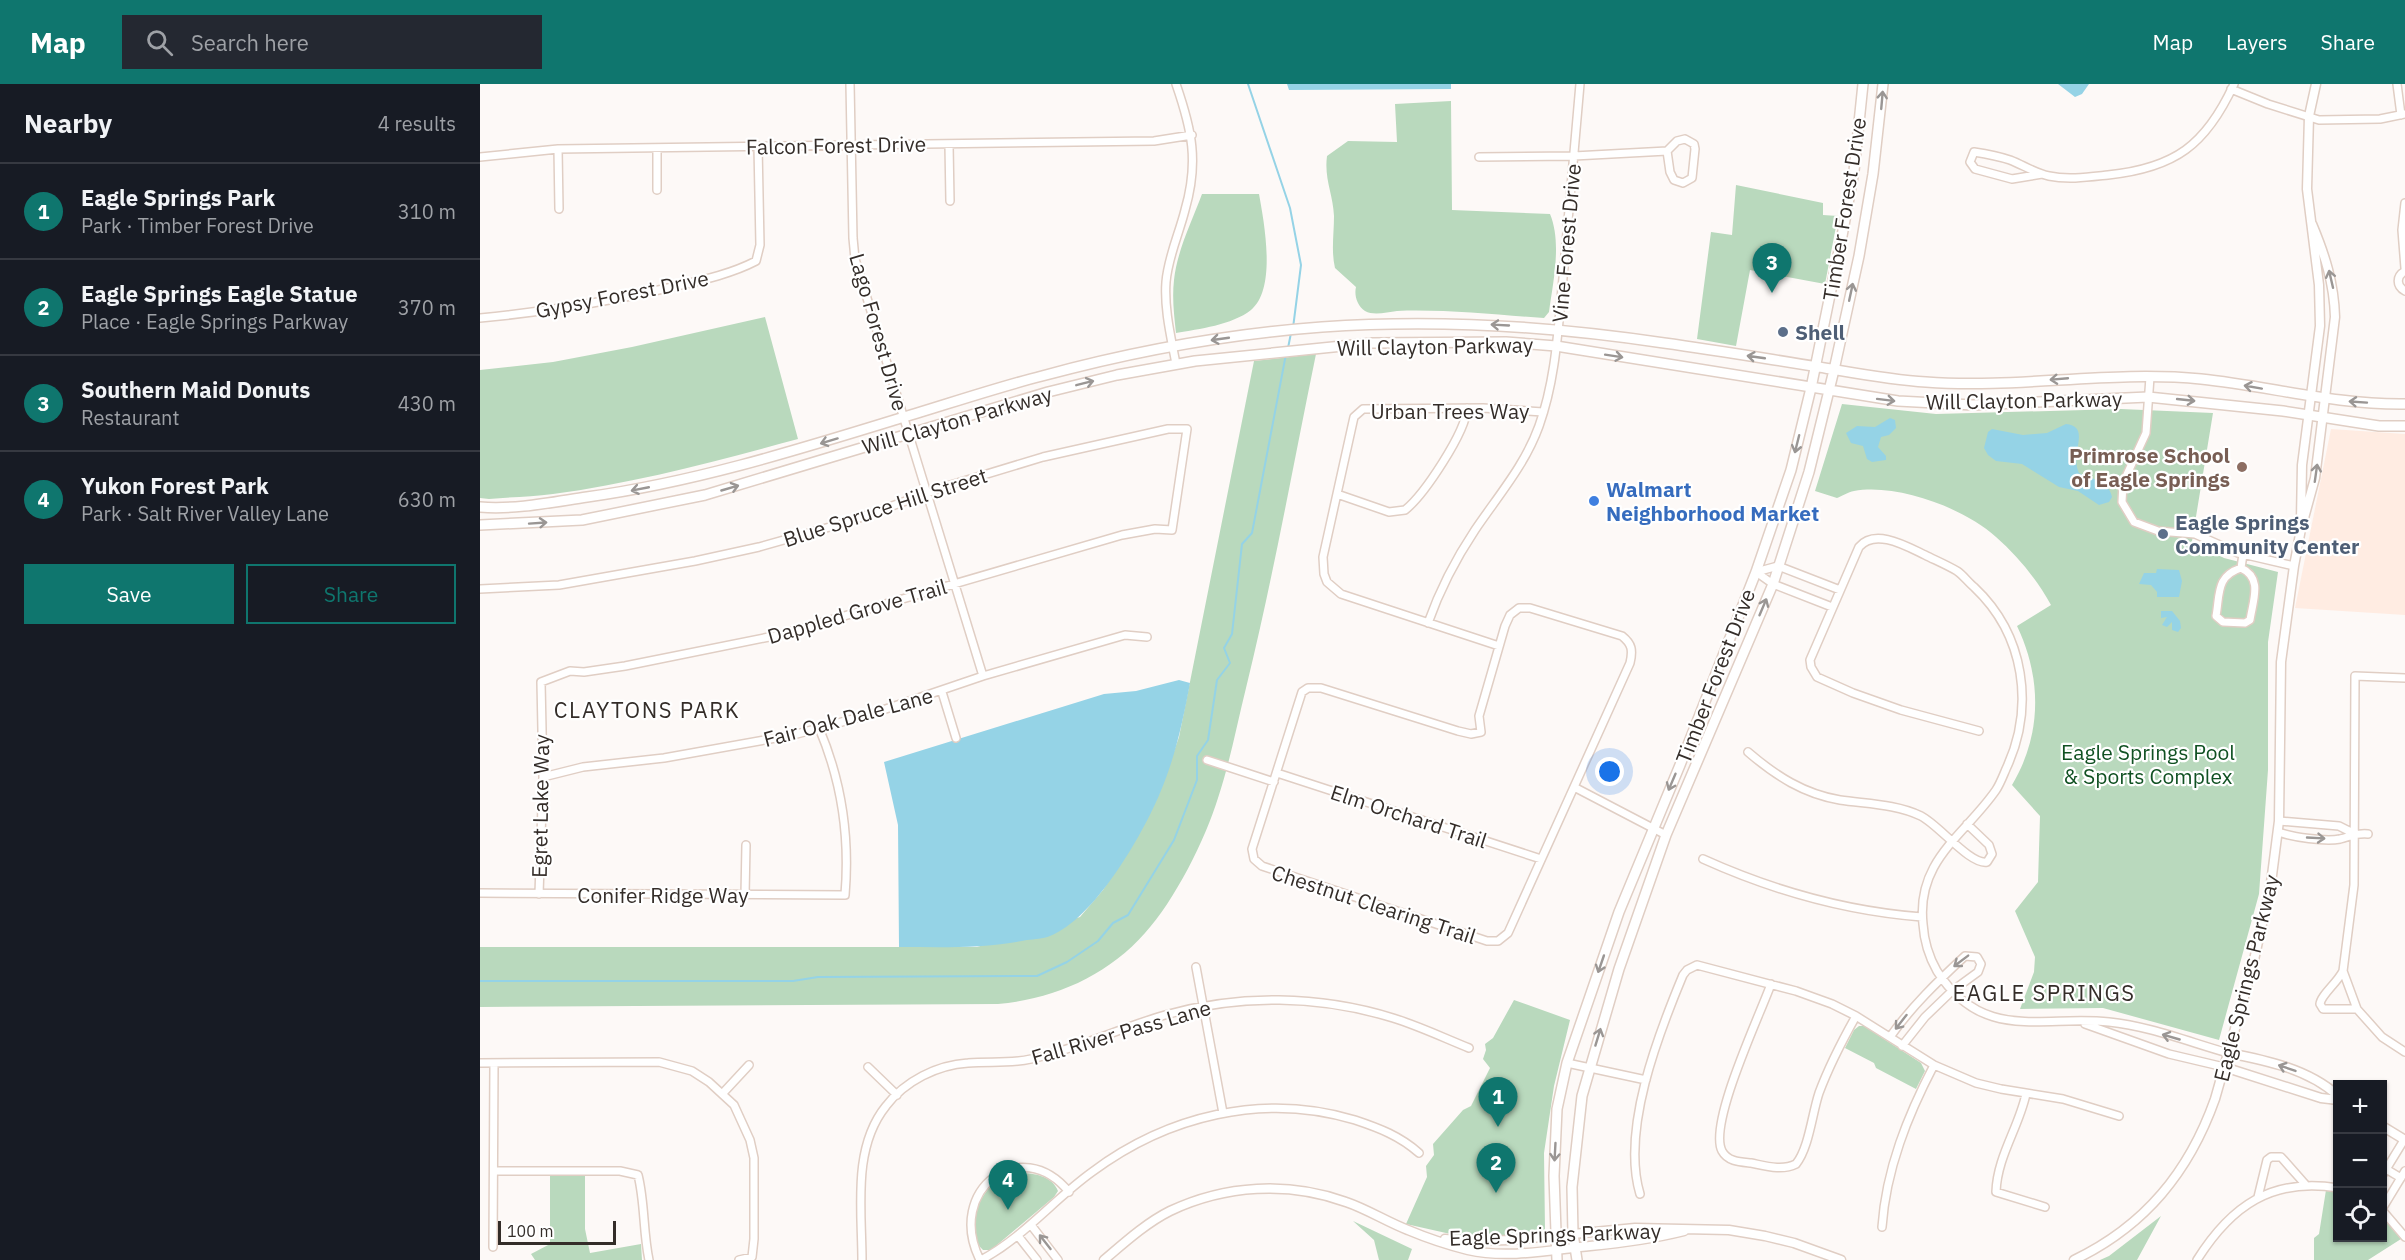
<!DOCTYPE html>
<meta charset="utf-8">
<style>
:root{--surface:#171b24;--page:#242831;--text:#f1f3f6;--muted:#9ea1a6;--line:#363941;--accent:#0f766e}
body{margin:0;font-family:"IBM Plex Sans",sans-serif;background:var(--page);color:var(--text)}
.controls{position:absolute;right:18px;bottom:18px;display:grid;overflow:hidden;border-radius:0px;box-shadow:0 2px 4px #0004}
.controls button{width:54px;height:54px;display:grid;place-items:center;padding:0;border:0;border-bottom:2px solid var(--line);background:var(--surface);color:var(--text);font:30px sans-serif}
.scale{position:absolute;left:18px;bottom:15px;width:118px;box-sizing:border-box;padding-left:6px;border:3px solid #342d29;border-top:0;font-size:16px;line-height:21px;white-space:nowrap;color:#342d29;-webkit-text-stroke:4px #fff;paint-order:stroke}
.you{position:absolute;left:1130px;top:688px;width:21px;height:21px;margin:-15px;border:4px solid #fff;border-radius:50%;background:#1a73e8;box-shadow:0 0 0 9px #1a73e833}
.badge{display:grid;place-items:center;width:39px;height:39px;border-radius:50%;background:var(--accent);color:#fff;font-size:20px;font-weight:700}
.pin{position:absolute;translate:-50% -50px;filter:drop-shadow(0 2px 3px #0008)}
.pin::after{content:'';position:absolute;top:32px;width:21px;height:18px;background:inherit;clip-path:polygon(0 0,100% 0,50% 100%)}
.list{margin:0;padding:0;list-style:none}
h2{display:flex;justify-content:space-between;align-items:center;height:78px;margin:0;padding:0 24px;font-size:26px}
h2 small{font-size:20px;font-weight:400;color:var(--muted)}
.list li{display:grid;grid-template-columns:39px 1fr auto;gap:18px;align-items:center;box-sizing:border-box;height:96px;padding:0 24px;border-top:2px solid var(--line)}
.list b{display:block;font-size:22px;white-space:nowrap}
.list p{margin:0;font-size:20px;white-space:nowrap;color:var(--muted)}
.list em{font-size:20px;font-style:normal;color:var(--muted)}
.actions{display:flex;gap:12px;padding:18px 24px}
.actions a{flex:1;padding:14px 0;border:2px solid var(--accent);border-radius:0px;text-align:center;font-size:21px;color:var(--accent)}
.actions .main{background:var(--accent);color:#fff}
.icon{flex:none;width:33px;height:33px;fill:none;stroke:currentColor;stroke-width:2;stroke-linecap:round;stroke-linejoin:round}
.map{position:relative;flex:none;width:1925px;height:1176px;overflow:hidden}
header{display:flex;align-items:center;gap:36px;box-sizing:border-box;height:84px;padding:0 30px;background:var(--accent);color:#fff}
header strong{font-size:28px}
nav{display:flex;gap:33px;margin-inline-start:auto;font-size:21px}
.search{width:420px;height:54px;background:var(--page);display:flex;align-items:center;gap:15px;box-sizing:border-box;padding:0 21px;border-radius:0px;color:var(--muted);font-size:22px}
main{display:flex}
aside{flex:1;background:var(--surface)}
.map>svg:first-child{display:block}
</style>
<header>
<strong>Map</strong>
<div class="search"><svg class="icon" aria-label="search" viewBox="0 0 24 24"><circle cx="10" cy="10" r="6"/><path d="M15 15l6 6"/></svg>Search here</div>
<nav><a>Map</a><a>Layers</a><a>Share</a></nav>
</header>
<main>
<aside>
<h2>Nearby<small>4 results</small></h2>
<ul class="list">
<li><span class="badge">1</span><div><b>Eagle Springs Park</b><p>Park · Timber Forest Drive</p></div><em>310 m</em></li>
<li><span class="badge">2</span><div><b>Eagle Springs Eagle Statue</b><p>Place · Eagle Springs Parkway</p></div><em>370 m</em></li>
<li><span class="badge">3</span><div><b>Southern Maid Donuts</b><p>Restaurant</p></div><em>430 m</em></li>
<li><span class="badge">4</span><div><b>Yukon Forest Park</b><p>Park · Salt River Valley Lane</p></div><em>630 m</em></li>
</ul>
<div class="actions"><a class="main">Save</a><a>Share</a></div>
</aside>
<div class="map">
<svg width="1925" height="1176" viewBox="0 0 1925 1176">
<rect width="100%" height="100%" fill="#fdf9f7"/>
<path fill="#ffece2" d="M1851 345 1925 350V531L1815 524Z"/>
<path fill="#b9d9bd" d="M971 17 972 126 1070 130C1082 159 1073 198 1069 228L1064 234C1017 231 963 225 917 227 907 228 894 232 885 227 877 222 874 211 876 203L855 184C851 167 854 150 854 132 853 110 844 95 847 72L868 57 917 58 915 20Z
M1256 101 1343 119V131L1358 132 1345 200 1270 186 1256 262 1217 255 1231 148 1252 151Z
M722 110H779C784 138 797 205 771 226 752 241 719 245 696 249 694 231 692 214 694 196 697 167 712 137 722 110Z
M285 233 318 355C237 377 155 399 73 410 52 413 30 413 9 415L0 414V286L73 278 152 263Z
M836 270C813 382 793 494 766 604 757 640 750 678 738 714 725 756 695 816 665 849 627 892 574 915 518 920L0 923V863H497L600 833 623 806 652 761 679 710 699 653 774 277Z
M1362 320 1456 330 1641 325 1733 329 1712 457 1744 474 1798 488 1788 558V686L1779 810 1739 956 1623 924 1540 925 1554 888 1555 873 1535 827 1558 798 1560 732 1532 701C1562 651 1562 594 1537 542L1571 521C1557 496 1538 472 1516 453 1484 424 1417 399 1374 407 1368 408 1362 412 1357 414L1335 407Z
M1034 916 1090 936 1074 1002 1064 1069 1065 1146 1027 1151H975L926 1140 947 1093 946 1082 954 1071 953 1060 983 1026 991 1022 1010 984 1003 975 1006 966 1005 960 1013 954Z
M1379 942H1384L1441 979 1445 987 1436 1005 1396 984 1394 979 1365 964 1374 946Z
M540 1089C555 1089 572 1092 578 1107L574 1113 511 1166H503C483 1148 498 1110 517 1097 524 1092 532 1090 540 1089Z
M70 1092H105V1145L110 1169 161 1160 162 1176H55L51 1170 70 1160Z
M1846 1106 1857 1109 1858 1154H1902L1903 1133 1921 1155 1888 1176H1834V1154L1839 1150Z
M1681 1132 1657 1176H1620L1629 1172Z
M873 1137 932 1165 928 1176H899L894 1156Z"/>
<path fill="#95d3e6" d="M807 0H971V5L809 6Z
M1578 0H1609L1602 10 1595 13Z
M1410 334 1415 336 1416 344 1409 351 1401 353 1398 363 1406 372V376L1392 378 1387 375 1383 362 1371 359 1366 349 1377 342 1395 343Z
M1586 340C1612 343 1589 369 1599 389 1612 396 1628 395 1632 413L1629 418 1619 421 1598 407 1579 403 1542 380 1516 377 1508 371 1504 364 1508 348 1512 345 1543 351 1567 349Z
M1677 485 1699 486 1702 497 1699 513H1677V508L1671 501 1659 500 1664 489H1676Z
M1681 527H1692L1700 537 1701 544 1698 548 1692 546V538L1687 543 1682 541 1687 533 1681 534Z
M699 596 710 599C703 637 695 674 680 709 662 752 614 835 570 852 563 855 555 855 547 856 505 865 462 863 419 863L418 741 404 678 624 610 656 607Z"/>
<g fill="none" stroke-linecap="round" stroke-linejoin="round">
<path stroke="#95d3e6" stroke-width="2" d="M768 0 810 124 821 181 813 244
M808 264 811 249
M0 897H313L338 893 557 892 587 878 618 857 633 839 648 831 694 756 717 696V672L728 656 737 596 750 579 744 564 752 550 762 460 772 449 806 270"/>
<defs>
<path id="minor" d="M370 0 373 154 375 175 503 592
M1917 0 1921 31
M1751 5 1788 20 1839 36 1900 35 1925 30
M469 61 470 117
M177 64V106
M78 65 79 125
M0 73 78 65 674 57 712 51
M999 73 1094 72 1187 67 1197 57 1205 55 1214 60 1215 65 1212 94 1203 99 1194 96 1190 88 1187 67
M1562 90 1532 95 1495 85 1490 78 1494 68C1507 70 1518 72 1530 76 1543 81 1555 89 1569 92 1588 96 1609 93 1628 91 1695 84 1726 61 1754 0
M1925 119 1922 146 1925 184
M1925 187C1916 192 1916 202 1925 207
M0 234C64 228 126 218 188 204 218 197 249 191 276 177L280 161 278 62
M696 280C691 253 684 225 686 198 688 173 699 150 705 126 719 78 712 46 696 0
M1670 293 1666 349 1643 399 1642 418 1654 438 1678 447 1715 450 1758 469 1814 482
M857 410 909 428 925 426C944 411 986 348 987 324
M1761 484C1783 494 1773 516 1770 536L1765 539 1743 538 1736 532C1740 510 1736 492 1761 484L1763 470
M1276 488 1298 482 1360 506
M1276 488 1293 500 1352 523
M0 505 79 501 215 477 279 463 371 437 464 403 563 373 688 345H707L692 446 675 445 642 451 299 551 145 582 104 588 90 587 61 598 63 693 59 810
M1039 524H1050L1142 552C1152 560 1153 566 1150 579L1028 849 1018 857H1007L782 782 774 775 772 765 822 608 828 604H841L978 647 991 650 1001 648 999 632 1025 542 1030 531Z
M948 539C960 505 975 476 995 446 1018 412 1045 381 1059 342 1076 295 1078 244 1083 194 1089 130 1094 65 1100 0
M1019 562 861 510 847 498 844 490 843 473 874 333 883 325 1003 324 1063 328
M462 608 476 654
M1499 647 1421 626 1373 609 1337 593 1331 583 1330 576 1379 463C1395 444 1426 462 1445 471 1455 476 1467 481 1477 487 1483 491 1488 498 1494 503 1545 551 1555 623 1526 685 1523 692 1520 700 1516 706 1485 751 1436 776 1443 840 1444 856 1449 873 1457 887 1503 959 1562 931 1629 938 1669 942 1709 958 1748 969
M1268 668C1296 692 1324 710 1360 716 1387 720 1416 720 1441 732 1459 741 1490 781 1507 778L1512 770 1509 761 1487 740
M727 676 794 698
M797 689 1061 775
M63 693 103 683 184 674 313 651 388 631 503 592 645 551 667 553
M1094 703 1186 751
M1799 737 1859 742 1873 749
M1798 748C1813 753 1845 758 1860 755 1872 752 1874 749 1888 750
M1223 775C1294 807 1364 827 1442 833
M0 809 365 811C370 752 362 698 339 644
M265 811 266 761
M716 883 743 1029
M1863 887 1877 925 1902 953 1925 968
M1291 900C1280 931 1228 1040 1242 1067 1248 1078 1261 1078 1271 1079 1286 1082 1302 1087 1316 1080 1329 1064 1332 1030 1339 1009 1349 982 1362 957 1376 932
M1877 925H1843L1840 920C1841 911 1857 899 1863 887L1874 801 1875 592 1925 594
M1605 940 1689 970 1744 983
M1410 953C1431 923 1458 897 1485 872L1497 873 1501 880 1498 888 1472 907 1445 933 1422 962
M0 979 179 978 212 987 229 998 254 1021 270 1056 274 1074V1155L272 1173 259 1176
M1087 979 1166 996
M388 983 417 1011
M243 1009 269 981
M1546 1010C1539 1043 1517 1073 1516 1108L1565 1123
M1906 1085 1921 1094
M14 1087H140L158 1091C165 1119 163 1148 169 1176
M1902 1092 1924 1056
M1160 1110C1141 1046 1178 951 1203 891L1207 886 1217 881 1316 907 1352 920 1376 932 1454 981 1496 999 1521 1005 1583 1015 1639 1032
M1778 1113 1787 1076 1791 1073H1801L1825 1100
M1902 1125 1925 1087
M1902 1126 1925 1153
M551 1141 578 1176
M1402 1143C1406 1085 1428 1031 1454 981
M538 1152 557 1176
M13 1163 14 979
M382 1176C382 1126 372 1064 406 1022 425 997 457 981 488 979 509 977 530 980 551 975 597 965 640 944 685 931 760 910 839 911 913 934 939 942 964 954 989 964
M500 1176C465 1106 541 1049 589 1108
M501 1176C544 1153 573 1116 612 1088 687 1032 783 1008 875 1036 899 1044 920 1052 939 1069
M1717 1176C1751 1122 1792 1093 1858 1104"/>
<path id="tertiary" d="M1821 436 1822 381 1840 242 1839 201 1827 105 1829 32 1836 0
M1748 969C1785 976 1829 985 1858 1012
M1744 983 1841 1014 1858 1016
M1902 1042 1925 1056
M965 1155 989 1157 1031 1156 1155 1144 1249 1146 1285 1152 1314 1159 1361 1176
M624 1176C644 1159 666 1139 690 1127 745 1101 808 1097 866 1118 887 1125 907 1138 928 1146 947 1154 968 1161 988 1166 1027 1175 1071 1166 1110 1162 1142 1159 1172 1155 1204 1147
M1594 1176C1665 1142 1709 1088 1735 1015L1772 885 1791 799 1799 737 1801 578 1814 482 1821 445 1835 394 1855 233C1854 199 1845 171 1832 140"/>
<path id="secondary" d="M0 423C35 426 73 418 107 413 215 398 317 366 421 334 468 320 515 304 562 292 654 267 747 250 842 243 957 235 1071 242 1184 259 1236 266 1288 275 1339 283 1375 289 1410 296 1446 298 1538 305 1629 286 1721 295 1789 302 1855 321 1925 320
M0 441 102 436 225 411 568 308 637 291 715 277 892 259 1026 258 1076 262 1418 317 1493 321 1668 313 1803 327 1899 342H1925
M1077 1176 1074 1092 1077 1025 1087 979 1139 828 1200 681 1276 488 1311 386 1331 304 1362 152 1374 87 1383 0
M1097 1176 1093 1150 1092 1103 1102 1012 1139 885 1186 751 1293 500 1329 388 1354 286 1379 172 1393 90 1403 0"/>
</defs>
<use href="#minor" stroke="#e0cec4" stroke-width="10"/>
<use href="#tertiary" stroke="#e0cec4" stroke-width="11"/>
<use href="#secondary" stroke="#e0cec4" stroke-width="12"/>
<use href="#minor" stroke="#fff" stroke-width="7"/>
<use href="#tertiary" stroke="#fff" stroke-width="8"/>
<use href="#secondary" stroke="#fff" stroke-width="9"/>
</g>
<defs><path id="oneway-shaft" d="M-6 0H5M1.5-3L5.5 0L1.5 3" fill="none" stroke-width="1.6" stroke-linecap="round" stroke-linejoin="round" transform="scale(1.5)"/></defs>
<g stroke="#9a9694">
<use href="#oneway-shaft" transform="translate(1402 16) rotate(-85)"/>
<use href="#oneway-shaft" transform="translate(1851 195) rotate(-103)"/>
<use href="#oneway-shaft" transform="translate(1371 208) rotate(-78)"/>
<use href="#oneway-shaft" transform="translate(1020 241) rotate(-177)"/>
<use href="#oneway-shaft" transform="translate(740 255) rotate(172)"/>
<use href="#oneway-shaft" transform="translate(1134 272) rotate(9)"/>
<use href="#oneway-shaft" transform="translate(1276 273) rotate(-172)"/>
<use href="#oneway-shaft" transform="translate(1579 295) rotate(175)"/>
<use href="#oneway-shaft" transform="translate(605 299) rotate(-14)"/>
<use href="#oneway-shaft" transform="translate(1773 303) rotate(-170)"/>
<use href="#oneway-shaft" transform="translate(1406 316) rotate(7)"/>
<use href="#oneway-shaft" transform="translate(1706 316) rotate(6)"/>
<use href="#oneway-shaft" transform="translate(1878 318) rotate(-176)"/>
<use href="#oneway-shaft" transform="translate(349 357) rotate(163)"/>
<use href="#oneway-shaft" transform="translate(1317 360) rotate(104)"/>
<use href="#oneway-shaft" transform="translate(1836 389) rotate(-82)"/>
<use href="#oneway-shaft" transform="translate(250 404) rotate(-16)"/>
<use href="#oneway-shaft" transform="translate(160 405) rotate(169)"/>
<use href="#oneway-shaft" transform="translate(58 439) rotate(-4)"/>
<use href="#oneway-shaft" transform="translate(1283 523) rotate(-67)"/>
<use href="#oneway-shaft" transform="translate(1192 698) rotate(113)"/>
<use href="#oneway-shaft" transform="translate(1836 754) rotate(3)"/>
<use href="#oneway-shaft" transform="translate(1481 877) rotate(143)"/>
<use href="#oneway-shaft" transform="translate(1121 880) rotate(109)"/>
<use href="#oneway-shaft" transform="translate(1421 938) rotate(128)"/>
<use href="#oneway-shaft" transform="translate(1118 953) rotate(-73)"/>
<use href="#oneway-shaft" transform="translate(1691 953) rotate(-164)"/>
<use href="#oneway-shaft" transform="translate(1807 984) rotate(-161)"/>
<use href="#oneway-shaft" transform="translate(1075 1068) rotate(93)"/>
<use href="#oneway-shaft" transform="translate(565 1158) rotate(-128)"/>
</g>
<g fill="#5c6f8a" stroke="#fff" stroke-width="2">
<circle cx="1303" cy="248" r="6"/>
<circle cx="1683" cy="450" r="6"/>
</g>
<circle fill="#8d6e63" stroke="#fff" stroke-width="2" cx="1762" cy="383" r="6"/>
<circle fill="#3f7fe0" stroke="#fff" stroke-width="2" cx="1114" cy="417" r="6"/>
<g text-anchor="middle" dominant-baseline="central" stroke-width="4.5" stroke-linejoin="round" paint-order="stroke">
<g font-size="21" fill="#342d29" stroke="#fff">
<text transform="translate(356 61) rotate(-1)">Falcon Forest Drive</text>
<text transform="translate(1364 125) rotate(-81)">Timber Forest Drive</text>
<text transform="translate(1086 159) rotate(-85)">Vine Forest Drive</text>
<text transform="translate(142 210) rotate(-11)">Gypsy Forest Drive</text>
<text transform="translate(399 248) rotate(74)">Lago Forest Drive</text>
<text transform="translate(955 262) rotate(-1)">Will Clayton Parkway</text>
<text transform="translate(1544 316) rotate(-1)">Will Clayton Parkway</text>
<text x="970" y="327">Urban Trees Way</text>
<text transform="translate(477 336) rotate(-16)">Will Clayton Parkway</text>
<text transform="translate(405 423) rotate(-18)">Blue Spruce Hill Street</text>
<text transform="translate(377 527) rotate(-16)">Dappled Grove Trail</text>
<text transform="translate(1235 592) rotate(-69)">Timber Forest Drive</text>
<text transform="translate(368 633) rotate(-15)">Fair Oak Dale Lane</text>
<text transform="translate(60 722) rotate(-89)">Egret Lake Way</text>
<text transform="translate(929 732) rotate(18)">Elm Orchard Trail</text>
<text x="183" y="811">Conifer Ridge Way</text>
<text transform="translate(894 820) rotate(18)">Chestnut Clearing Trail</text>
<text transform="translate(1766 894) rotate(-76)">Eagle Springs Parkway</text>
<text transform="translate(641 948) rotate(-16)">Fall River Pass Lane</text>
<text transform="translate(1075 1150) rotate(-2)">Eagle Springs Parkway</text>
</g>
<g font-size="21" font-weight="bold" fill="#4e5e75" stroke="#fff" text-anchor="start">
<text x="1315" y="248">Shell</text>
<text x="1695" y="438">Eagle Springs<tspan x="1695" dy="24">Community Center</tspan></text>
</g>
<g font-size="21" font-weight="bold" fill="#785e54" stroke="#fff" text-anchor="end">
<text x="1750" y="371">Primrose School<tspan x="1750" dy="24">of Eagle Springs</tspan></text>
</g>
<g font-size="21" font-weight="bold" fill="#366cbe" stroke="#fff" text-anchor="start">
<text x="1126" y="405">Walmart<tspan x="1126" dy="24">Neighborhood Market</tspan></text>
</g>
<g font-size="21" fill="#105122" stroke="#fff">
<text x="1668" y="668">Eagle Springs Pool<tspan x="1668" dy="24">&amp; Sports Complex</tspan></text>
</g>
<g font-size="22" letter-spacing="1.5" fill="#342d29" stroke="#fff">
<text x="167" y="625">CLAYTONS PARK</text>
<text x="1564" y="908">EAGLE SPRINGS</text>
</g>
</g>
</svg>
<div class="controls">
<button>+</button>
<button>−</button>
<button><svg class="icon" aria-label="locate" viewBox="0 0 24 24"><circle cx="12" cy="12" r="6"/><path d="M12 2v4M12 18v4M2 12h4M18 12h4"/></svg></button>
</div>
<div class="scale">100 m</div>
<div class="you"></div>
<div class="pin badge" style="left:1018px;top:1043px">1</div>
<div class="pin badge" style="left:1016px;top:1109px">2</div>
<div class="pin badge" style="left:1292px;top:209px">3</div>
<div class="pin badge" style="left:528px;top:1126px">4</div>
</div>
</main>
